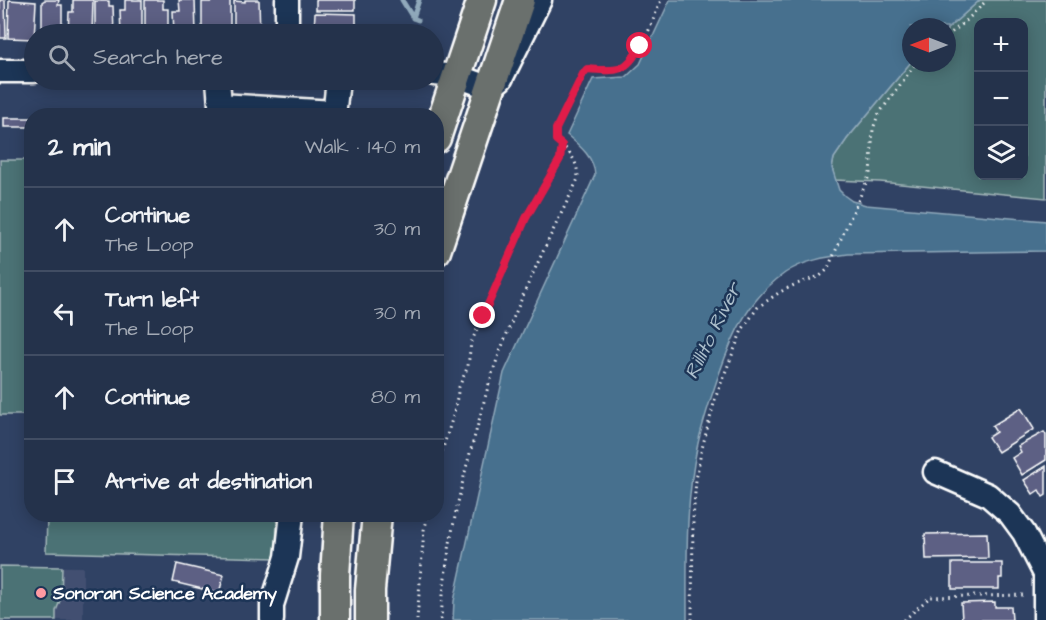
<!DOCTYPE html>
<meta charset="utf-8">
<style>
:root{--surface:#24324b;--page:#303e55;--text:#f1f3f6;--muted:#a3aab5;--line:#414d63}
body{margin:0;font-family:"Architects Daughter",sans-serif;background:var(--page);color:var(--text)}
.controls{position:absolute;right:18px;top:18px;display:grid;overflow:hidden;border-radius:12px;box-shadow:0 3px 15px #0003}
.controls button{width:54px;height:54px;display:grid;place-items:center;padding:0;border:0;border-bottom:2px solid var(--line);background:var(--surface);color:var(--text);font:30px sans-serif}
.compass{position:absolute;left:902px;top:18px;width:54px;height:54px;border-radius:50%;background:var(--surface);box-shadow:0 3px 15px #0003;rotate:270deg}
.stop{position:absolute;width:18px;height:18px;margin:-14px;border:4px solid #e11d48;border-radius:50%;background:#fff}
.stop.end{background:#e11d48;border-color:#fff;box-shadow:0 2px 6px #0008}
.list{margin:0;padding:0;list-style:none}
h2{display:flex;justify-content:space-between;align-items:center;height:78px;margin:0;padding:0 24px;font-size:26px}
h2 small{font-size:20px;font-weight:400;color:var(--muted)}
.list li{display:grid;grid-template-columns:39px 1fr auto;gap:18px;align-items:center;box-sizing:border-box;height:84px;padding:0 24px;border-top:2px solid var(--line)}
.list b{display:block;font-size:22px;white-space:nowrap}
.list p{margin:0;font-size:20px;white-space:nowrap;color:var(--muted)}
.list em{font-size:20px;font-style:normal;color:var(--muted)}
.icon{flex:none;width:33px;height:33px;fill:none;stroke:currentColor;stroke-width:2;stroke-linecap:round;stroke-linejoin:round}
.map{position:relative;flex:none;width:1046px;height:620px;overflow:hidden}
.search{position:absolute;background:var(--surface);box-shadow:0 3px 15px #0003;left:24px;top:24px;width:420px;height:66px;display:flex;align-items:center;gap:15px;box-sizing:border-box;padding:0 21px;border-radius:33px;color:var(--muted);font-size:22px}
.panel{position:absolute;background:var(--surface);box-shadow:0 3px 15px #0003;left:24px;top:108px;width:420px;height:414px;border-radius:24px}
.map>svg:first-child{display:block}
</style>
<div class="map">
<svg width="1046" height="620" viewBox="0 0 1046 620">
<rect width="100%" height="100%" fill="#304264"/>
<filter id="ink" filterUnits="userSpaceOnUse"><feTurbulence type="fractalNoise" baseFrequency=".0167" numOctaves="2"/><feDisplacementMap in="SourceGraphic" scale="12" xChannelSelector="R" yChannelSelector="G"/><feConvolveMatrix kernelMatrix="1 2 1 2 8 2 1 2 1" color-interpolation-filters="sRGB"/></filter>
<g filter="url(#ink)">
<path fill="#424f71" d="M0 566 83 567V620H0Z"/>
<path fill="#4b7275" stroke="#a5b8ba" stroke-width="1.5" fill-rule="evenodd" d="M980 0H1046V198L880 182 835 180 832 168 834 158 847 139 911 62 947 63V29ZM978 22H1024V176H978Z
M0 160H31V415H0Z
M47 515H277L276 558 46 552Z
M0 566 62 567 61 598 56 611V620H0Z"/>
<path fill="#46708e" stroke="#90a9bb" stroke-width="1.5" d="M670 0H980L947 29V27H911V62L847 139 834 158 832 168 839 190 845 196 852 201 866 205 1046 221V251L849 254C827 257 804 260 785 273 749 298 733 334 719 374 711 398 702 423 697 448 685 504 687 563 687 620H453L454 601 504 373 595 175C594 157 580 146 567 135L593 79 626 77 640 64Z"/>
<g fill="none" stroke-linecap="round" stroke-linejoin="round">
<path stroke="#90a9bb" stroke-width="5" d="M402 0 413 18
M418 20 413 18 419 0"/>
</g>
<path fill="#5d6084" stroke="#fff" stroke-width="1.5" d="M0 0H5L6 38H0Z
M9 0 36 2 34 39 8 38Z
M45 0H59L58 5H62V34H42V2Z
M73 0H93L92 34H68L69 12H73Z
M125 0H142V34H121L120 10H125Z
M145 0H163V9H168V34H145Z
M179 0H195L196 34H174L173 11H180Z
M212 0H230V34H202V2H212Z
M245 0H259L260 34H234V1L245 2Z
M316 0H355V10H316Z
M95 1H109V6H113L114 34H95Z
M315 13 356 14V34H310V31H314Z
M4 118H32V127H4Z
M1021 408 1034 429 998 452 988 437 996 432 992 426Z
M1044 432 1046 435V460L1022 475 1012 458 1021 452 1018 446Z
M1046 466V495L1043 497 1039 490 1033 494 1024 480Z
M987 533 988 558 926 559 925 534Z
M952 563H1002V578H999V589H952Z
M177 564 224 575 219 593 173 582Z
M995 602V607H1011L1012 620H962L961 603Z"/>
<g fill="none" stroke-linecap="round" stroke-linejoin="round">
<defs>
<path id="minor" d="M287 34V0
M0 71H34
M434 74 457 76 490 88 501 79 540 0
M218 80 220 105 334 112
M334 116 338 80
M935 472 988 495 1010 514 1024 533 1045 574V620
M272 620V605L287 557 292 514"/>
<path id="major" d="M436 138 482 0
M436 251 520 0
M335 620V575L339 514
M370 620V590L377 514"/>
</defs>
<use href="#minor" stroke="#fff" stroke-width="27"/>
<use href="#major" stroke="#fff" stroke-width="33"/>
<path stroke="#fff" stroke-width="3" stroke-dasharray="1.5 4.5" stroke-linecap="butt" d="M947 36 965 22 987 0
M436 487 442 451 454 413 459 387 468 366 471 343 526 218 560 159 562 145
M417 620 424 530 429 514
M441 620C445 555 459 490 477 428 482 409 487 389 493 371 516 305 548 241 578 179 578 161 570 151 556 140V129L587 69C598 70 610 73 620 69 640 61 653 19 661 0
M692 620 693 519 696 480 701 452 716 396 742 330 758 307 780 292 794 285 820 276 827 270 870 174 873 129 878 115 916 63
M904 620 930 597 1024 595"/>
<use href="#minor" stroke="#1d3557" stroke-width="22"/>
<use href="#major" stroke="#6b706d" stroke-width="28"/>
</g>
</g>
<g fill="none" stroke-linecap="round" stroke-linejoin="round" filter="url(#ink)">
<path stroke="#e11d48" stroke-width="8" d="M483 316 526 218 560 159 562 145 556 140V129L583 74 587 69C615 71 626 74 640 46"/>
</g>
<circle fill="#ff9aa2" stroke="#1d3557" stroke-width="2" cx="41" cy="593" r="6"/>
<g text-anchor="middle" dominant-baseline="central" stroke-width="5" stroke-linejoin="round" paint-order="stroke">
<g font-size="18" font-weight="bold" fill="#fff" stroke="#1d3557" text-anchor="start">
<text x="53" y="593">Sonoran Science Academy</text>
</g>
<g font-size="20" font-style="italic" fill="#acbfcc" stroke="#1d3557">
<text transform="translate(713 331) rotate(-64)">Rillito River</text>
</g>
</g>
</svg>
<div class="controls">
<button>+</button>
<button>−</button>
<button><svg class="icon" aria-label="layers" viewBox="0 0 24 24"><path d="M12 4l9 5-9 5-9-5zM3 14l9 5 9-5"/></svg></button>
</div>
<svg class="compass" viewBox="-18 -18 36 36"><path d="M0-13l5 13h-10z" fill="#e53935"/><path d="M0 13l5-13h-10z" fill="#a3aab5"/></svg>
<div class="stop" style="left:640px;top:46px"></div>
<div class="stop end" style="left:483px;top:316px"></div>
<div class="search"><svg class="icon" aria-label="search" viewBox="0 0 24 24"><circle cx="10" cy="10" r="6"/><path d="M15 15l6 6"/></svg>Search here</div>
<section class="panel">
<h2>2 min<small>Walk · 140 m</small></h2>
<ul class="list">
<li><svg class="icon" aria-label="ahead" viewBox="0 0 24 24"><path d="M12 20V5M6 11l6-6 6 6"/></svg><div><b>Continue</b><p>The Loop</p></div><em>30 m</em></li>
<li><svg class="icon" aria-label="left" viewBox="0 0 24 24"><path d="M17 20v-9H6M10 6l-5 5 5 5"/></svg><div><b>Turn left</b><p>The Loop</p></div><em>30 m</em></li>
<li><svg class="icon" aria-label="ahead" viewBox="0 0 24 24"><path d="M12 20V5M6 11l6-6 6 6"/></svg><div><b>Continue</b></div><em>80 m</em></li>
<li><svg class="icon" aria-label="arrive" viewBox="0 0 24 24"><path d="M6 21V4h12l-3 4 3 4H6"/></svg><div><b>Arrive at destination</b></div></li>
</ul>
</section>
</div>
